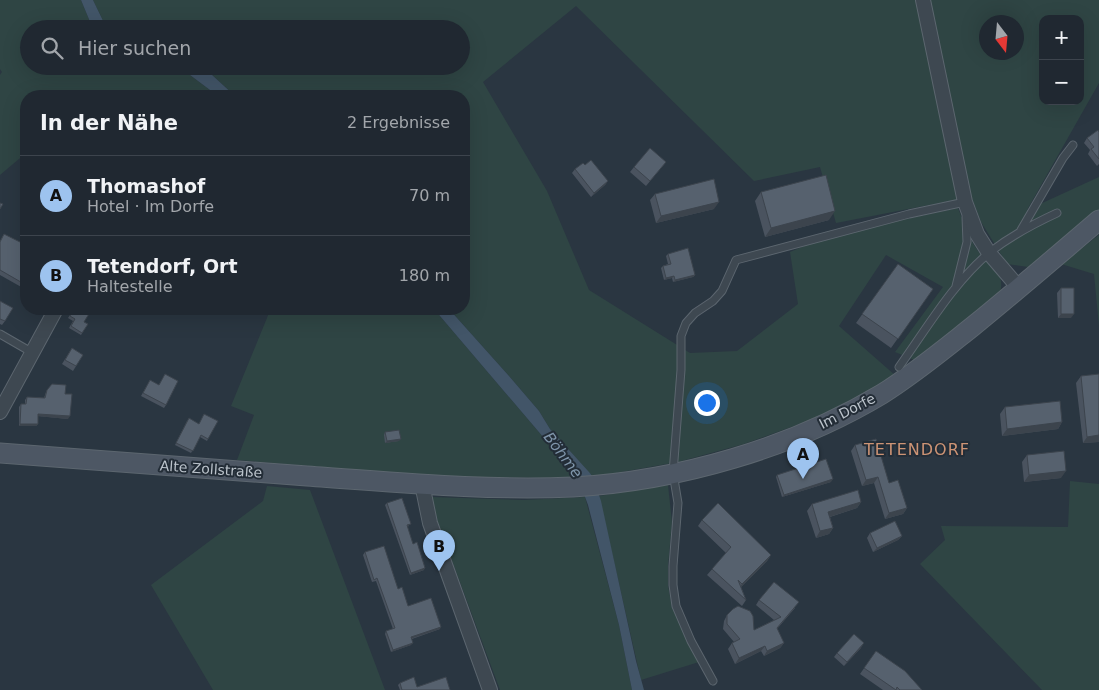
<!DOCTYPE html>
<html lang="de">
<meta charset="utf-8">
<style>
:root{--surface:#202831;--page:#283039;--text:#f1f3f6;--muted:#a2a6ab;--line:#3d444d;--accent:#9dc3ef}
body{margin:0;font-family:"DejaVu Sans",sans-serif;background:var(--page);color:var(--text)}
.controls{position:absolute;right:15px;top:15px;display:grid;overflow:hidden;border-radius:10px;box-shadow:0 5px 20px #0002}
.controls button{width:45px;height:45px;display:grid;place-items:center;padding:0;border:0;border-bottom:1px solid var(--line);background:var(--surface);color:var(--text);font:25px sans-serif}
.compass{position:absolute;left:979px;top:15px;width:45px;height:45px;border-radius:50%;background:var(--surface);box-shadow:0 5px 20px #0002;rotate:164deg}
.you{position:absolute;left:706px;top:402px;width:18px;height:18px;margin:-12px;border:4px solid #fff;border-radius:50%;background:#1a73e8;box-shadow:0 0 0 8px #1a73e833}
.badge{display:grid;place-items:center;width:32px;height:32px;border-radius:50%;background:var(--accent);color:#111;font-size:16px;font-weight:700}
.pin{position:absolute;translate:-50% -41px;filter:drop-shadow(0 1px 2px #0008)}
.pin::after{content:'';position:absolute;top:26px;width:18px;height:15px;background:inherit;clip-path:polygon(0 0,100% 0,50% 100%)}
.list{margin:0;padding:0;list-style:none}
h2{display:flex;justify-content:space-between;align-items:center;height:65px;margin:0;padding:0 20px;font-size:21px}
h2 small{font-size:16px;font-weight:400;color:var(--muted)}
.list li{display:grid;grid-template-columns:32px 1fr auto;gap:15px;align-items:center;box-sizing:border-box;height:80px;padding:0 20px;border-top:1px solid var(--line)}
.list b{display:block;font-size:19px;white-space:nowrap}
.list p{margin:0;font-size:16px;white-space:nowrap;color:var(--muted)}
.list em{font-size:16px;font-style:normal;color:var(--muted)}
.icon{flex:none;width:28px;height:28px;fill:none;stroke:currentColor;stroke-width:2;stroke-linecap:round;stroke-linejoin:round}
.map{position:relative;flex:none;width:1099px;height:690px;overflow:hidden}
.search{position:absolute;background:var(--surface);box-shadow:0 5px 20px #0002;left:20px;top:20px;width:450px;height:55px;display:flex;align-items:center;gap:12px;box-sizing:border-box;padding:0 18px;border-radius:28px;color:var(--muted);font-size:19px}
.panel{position:absolute;background:var(--surface);box-shadow:0 5px 20px #0002;left:20px;top:90px;width:450px;height:225px;border-radius:20px}
.map>svg:first-child{display:block}
</style>
<div class="map">
<svg width="1099" height="690" viewBox="0 0 1099 690">
<rect width="100%" height="100%" fill="#2a3641"/>
<path fill="#2f4544" fill-rule="evenodd" d="M0 0H81L93 29H29V66H171L182 69 218 96H26V153L0 175V75L2 72 0 69Z
M93 0H1099V83L1027 210 1099 177V212L1028 267 1007 264 981 222 972 199 952 110 960 199 836 223 820 167 754 181 576 6 483 82 547 191 589 290 690 353 737 351 798 304 790 252 830 235 958 208C963 220 968 237 976 248 989 269 1006 265 1000 295L919 362 895 352 943 287 886 255 839 326 896 376 825 415 744 444 678 462 593 477 550 429 539 411 509 376 449 309H464V96H235L211 74 196 66H461V29H107ZM1043 19H1080V101H1043ZM986 22H1016V52H986Z
M1099 235V326L1094 274 1061 264Z
M263 309H434L578 478 445 477 237 460 254 415 231 406 269 313Z
M1070 481 1099 484V690H1042L920 564 945 540 941 526 1068 527Z
M668 485 672 522 668 566V585L672 607 699 662 641 680 599 496Z
M267 486 310 490 385 690H213L151 585 263 501Z
M431 497 523 500 585 497 619 625 632 690H500L438 523Z"/>
<path fill="#425568" d="M81 0H93L107 29H93Z
M171 66 198 67 211 74 235 96H218L182 69Z
M434 309H449L509 376 539 411 550 429 589 472 593 477 601 501 636 661 644 690H632L619 625 588 505 578 478Z"/>
<g fill="none" stroke-linecap="round" stroke-linejoin="round">
<defs>
<path id="lane" d="M1021 230 1063 158 1073 145
M956 286 967 242 966 217
M0 334 33 353
M899 367C927 328 953 283 990 252 1011 236 1033 224 1057 213
M713 681 691 641 676 606 673 585V566L678 503 673 473 681 370V336L686 323 695 313 713 301 722 291 736 260 909 214 965 202V204"/>
<path id="street" d="M923 0 965 202 977 234 989 253 1019 288
M0 412 56 309
M422 484 430 523 490 690"/>
<path id="secondary" d="M0 453C102 461 205 468 307 476 395 482 484 491 573 487 678 481 792 448 882 394 914 374 943 350 972 327 1015 292 1057 256 1099 220"/>
</defs>
<use href="#lane" stroke="#5c666f" stroke-width="9"/>
<use href="#street" stroke="#5c666f" stroke-width="16"/>
<use href="#secondary" stroke="#5c666f" stroke-width="21"/>
<use href="#lane" stroke="#3e4851" stroke-width="7"/>
<use href="#street" stroke="#3e4851" stroke-width="14"/>
<use href="#secondary" stroke="#4d5764" stroke-width="19"/>
</g>
<path fill="#4a535f" d="M1099 132V164L1097 166 1088 154 1090 150 1084 143 1087 138Z
M666 162 646 186 630 172 634 167Z
M585 165 608 181 605 185 591 197 572 173 575 169Z
M761 192 829 220 765 237 755 201Z
M655 194 714 209 656 223 650 200Z
M4 234 26 284 23 288 0 275V241Z
M668 254 695 275 693 277 673 282 672 278 664 280 661 268 663 266 668 264 666 256Z
M898 264 933 289 891 348 856 323Z
M1061 288 1071 318H1058L1057 293Z
M0 301 5 321 2 325 0 324Z
M74 309 84 322 88 324 81 335 69 328 73 321 68 318Z
M72 348 83 355 73 371 62 364Z
M165 374 166 405 164 408 141 396 150 380 159 385Z
M1099 374V442L1083 443 1076 383 1081 376Z
M52 384 65 394 68 419 38 416V424L36 426H19V407L21 404H25V400L27 397 44 398 46 392Z
M1005 407 1062 422 1058 429 1002 436 1000 414Z
M187 421 208 439 207 441 200 437 191 453 175 445Z
M385 432 399 441 385 443 384 435Z
M855 445 889 483 907 508 903 514 885 519 874 483 862 486 851 451Z
M1027 455 1061 478 1024 482 1022 462Z
M777 475 831 482 782 497 776 477Z
M861 502 857 508 830 517 833 528 829 534 816 538 807 511 812 504Z
M387 503 409 526 407 527 413 544 424 570 410 575 385 505Z
M702 520 771 555 767 561 741 587 746 600 742 606 707 575 726 553 698 526Z
M870 533 902 536 898 540 873 552 867 538Z
M365 552 398 589 408 606 440 629 412 639 411 645 391 652 385 634 386 631 393 629 376 581 372 582 363 555Z
M759 600 795 608 777 629 784 643 780 648 764 656 761 651 735 664 728 649 732 643 734 642 723 629 724 621 727 615 754 630 774 620 756 605Z
M861 648 844 666 834 657 837 653Z
M876 651 922 690H883L860 674Z
M400 683 417 687 450 690H400L398 685Z"/>
<path fill="#3c444d" d="M608 181 605 185 591 197 594 193Z
M719 202 714 209 656 223 661 216Z
M835 211 829 220 765 237 771 228Z
M695 275 693 277 673 282 675 280Z
M674 276 672 278 664 280 666 278Z
M1061 314H1074L1071 318H1058Z
M38 414 70 416 68 419 36 416Z
M1062 422 1058 429 1002 436 1007 429Z
M20 424H38L36 426H19Z
M1099 435V442L1083 443 1087 437Z
M401 439 399 441 385 443 387 441Z
M1066 471 1061 478 1024 482 1029 475Z
M878 477 874 483 862 486 866 480Z
M833 479 831 482 782 497 784 495Z
M861 502 857 508 823 519 828 512Z
M907 508 903 514 885 519 889 513Z
M833 528 829 534 816 538 820 531Z
M902 536 898 540 873 552 877 548Z
M771 555 767 561 738 590 742 584Z
M425 568 424 570 410 575 411 573Z
M441 627 440 629 410 639 411 637Z
M413 643 411 645 391 652 393 650Z
M784 643 780 648 764 656 767 651Z
M864 643 861 648 844 666 847 662Z
M765 646 761 651 735 664 739 658Z"/>
<path fill="#56616e" stroke="#3c444d" d="M1098 130 1099 132V159L1091 149 1094 147 1087 138Z
M650 148 666 162 650 181 634 167Z
M591 160 608 181 594 193 575 169 583 163 585 165Z
M826 175 835 211 771 228 761 192Z
M714 179 719 202 661 216 655 194Z
M0 203 3 204 0 209Z
M26 232V285L0 270V242L4 234 20 242Z
M688 248 695 275 675 280 674 276 666 278 663 266 671 264 668 254Z
M898 264 933 289 898 339 862 314Z
M1061 288H1074V314H1061Z
M0 301 13 308 5 321 0 319Z
M74 309H92L84 322 88 324 82 333 71 326 75 319 70 316Z
M72 348 83 355 76 366 65 360Z
M165 374 178 381 166 405 143 393 150 380 159 385Z
M1099 374V435L1087 437 1081 376Z
M52 384 66 385 65 394H72L70 416 38 414V424H20L21 404H26L27 397 45 398 47 390Z
M1060 401 1062 422 1007 429 1005 407Z
M204 414 218 421 208 439 201 435 193 451 176 443 189 418 199 424Z
M399 430 401 439 387 441 385 432Z
M876 439 889 483 898 480 907 508 889 513 878 477 866 480 855 445Z
M1064 451 1066 471 1029 475 1027 455Z
M826 459 833 479 784 495 777 475Z
M858 490 861 502 828 512 833 528 820 531 812 504Z
M402 498 411 524 407 525 413 544 417 542 425 568 411 573 387 503Z
M718 503 771 555 742 584 738 580 746 600 712 569 731 547 702 520Z
M895 521 902 536 877 548 870 533Z
M384 546 398 589 402 587 408 606 431 598 441 627 411 637 413 643 393 650 386 631 395 628 377 578 374 580 365 552Z
M774 582 799 602 777 628 784 643 767 651 765 646 739 658 732 643 740 639 727 624V615L733 609 738 606 750 611 753 616 754 630 781 617 759 600Z
M854 634 864 643 847 662 837 653Z
M876 651 905 671 922 690H900L897 687 896 690 864 668Z
M414 677 417 687 446 677 450 690H402L400 683Z"/>
<g text-anchor="middle" dominant-baseline="central" stroke-width="4" stroke-linejoin="round" paint-order="stroke">
<g font-size="14" fill="#bbc3cb" stroke="#232d37">
<text transform="translate(847 411) rotate(-27)">Im Dorfe</text>
<text transform="translate(211 469) rotate(4)">Alte Zollstraße</text>
</g>
<g font-size="15" font-style="italic" fill="#7f95aa" stroke="#232d37">
<text transform="translate(563 455) rotate(53)">Böhme</text>
</g>
<g font-size="16" letter-spacing="1" fill="#cd9475" stroke="#232d37">
<text x="917" y="449">TETENDORF</text>
</g>
</g>
</svg>
<div class="controls">
<button>+</button>
<button>−</button>
</div>
<svg class="compass" viewBox="-18 -18 36 36"><path d="M0-13l5 13h-10z" fill="#e53935"/><path d="M0 13l5-13h-10z" fill="#a2a6ab"/></svg>
<div class="you"></div>
<div class="pin badge" style="left:803px;top:479px">A</div>
<div class="pin badge" style="left:439px;top:571px">B</div>
<div class="search"><svg class="icon" aria-label="search" viewBox="0 0 24 24"><circle cx="10" cy="10" r="6"/><path d="M15 15l6 6"/></svg>Hier suchen</div>
<section class="panel">
<h2>In der Nähe<small>2 Ergebnisse</small></h2>
<ul class="list">
<li><span class="badge">A</span><div><b>Thomashof</b><p>Hotel · Im Dorfe</p></div><em>70 m</em></li>
<li><span class="badge">B</span><div><b>Tetendorf, Ort</b><p>Haltestelle</p></div><em>180 m</em></li>
</ul>
</section>
</div>
